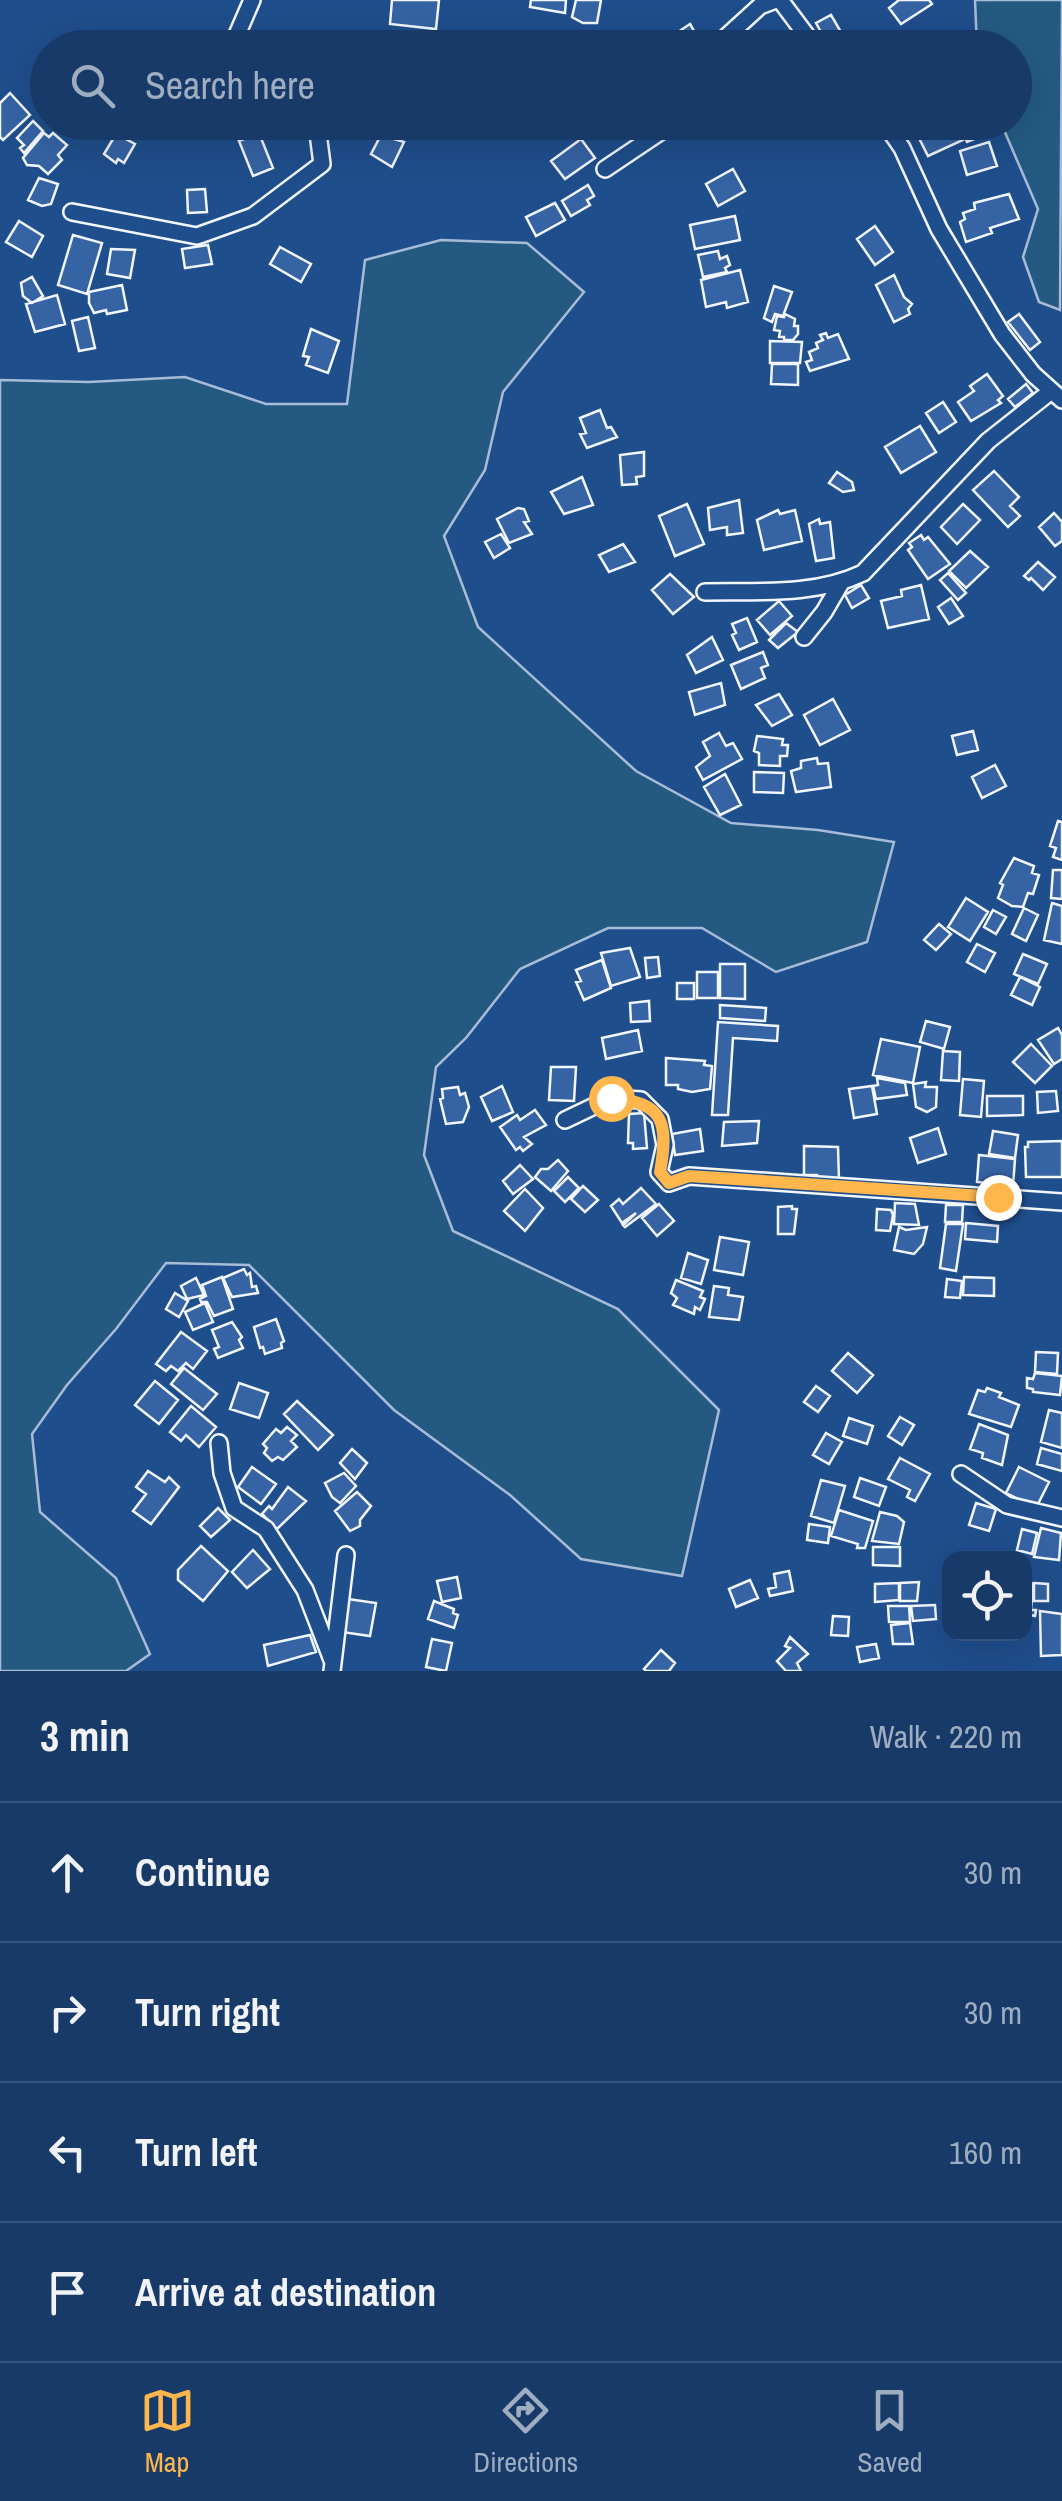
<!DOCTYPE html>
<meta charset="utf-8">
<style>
:root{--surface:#173a69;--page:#20416f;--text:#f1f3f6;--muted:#9eadc0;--line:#36547d;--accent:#ffb74d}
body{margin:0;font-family:"Archivo Narrow",sans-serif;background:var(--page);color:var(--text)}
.controls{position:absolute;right:30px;bottom:30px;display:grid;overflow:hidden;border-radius:20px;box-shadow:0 10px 40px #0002}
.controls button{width:90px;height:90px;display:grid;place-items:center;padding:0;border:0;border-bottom:2px solid var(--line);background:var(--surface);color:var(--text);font:50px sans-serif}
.stop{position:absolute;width:30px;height:30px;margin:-22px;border:8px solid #ffb74d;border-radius:50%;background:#fff}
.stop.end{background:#ffb74d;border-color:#fff;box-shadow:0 2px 10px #0008}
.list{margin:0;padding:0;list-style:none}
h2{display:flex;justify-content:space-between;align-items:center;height:130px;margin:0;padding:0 40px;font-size:42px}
h2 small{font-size:32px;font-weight:400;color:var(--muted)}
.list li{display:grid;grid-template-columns:65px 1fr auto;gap:30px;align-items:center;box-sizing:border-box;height:140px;padding:0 40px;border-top:2px solid var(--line)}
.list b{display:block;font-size:38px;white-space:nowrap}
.list em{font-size:32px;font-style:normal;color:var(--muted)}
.icon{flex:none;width:55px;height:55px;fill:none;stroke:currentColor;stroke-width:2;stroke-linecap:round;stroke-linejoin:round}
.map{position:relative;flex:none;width:1062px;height:1671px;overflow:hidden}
.search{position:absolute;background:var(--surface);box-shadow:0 10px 40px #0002;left:30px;right:30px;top:30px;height:110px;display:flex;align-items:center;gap:25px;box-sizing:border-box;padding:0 35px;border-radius:55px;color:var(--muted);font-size:38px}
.sheet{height:690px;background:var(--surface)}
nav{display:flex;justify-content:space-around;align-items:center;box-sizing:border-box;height:140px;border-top:2px solid var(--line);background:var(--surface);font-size:28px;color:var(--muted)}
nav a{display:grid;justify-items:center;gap:5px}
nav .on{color:var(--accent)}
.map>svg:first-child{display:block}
</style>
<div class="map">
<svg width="1062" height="1671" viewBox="0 0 1062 1671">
<rect width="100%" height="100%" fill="#1f4e8c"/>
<path fill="#245a82" stroke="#a8bbd7" stroke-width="2.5" d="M975 0H1062L1060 310 1039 302 1023 257 1038 209 1001 123 1014 122V48L977 47Z
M441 240 527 243 584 292 503 392 485 470 444 536 478 627 636 771 731 823 818 830 894 842 867 942 776 972 702 928H608L520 969 466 1038 436 1067 424 1155 453 1231 618 1309 719 1410 682 1576 581 1559 510 1495 394 1410 249 1265 166 1263 116 1329 67 1385 32 1434 40 1512 116 1578 150 1654 126 1671H0V380L89 382 185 377 266 404H347L365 260Z"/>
<path fill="#3563a3" stroke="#f2f6ff" stroke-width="2.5" d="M392 0H439L436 29 390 24Z
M531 0H566L565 13 530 7Z
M576 0H601L597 23H583L572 17Z
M899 0H929L932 4 901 24 889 8Z
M831 15 841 32 826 41 816 23Z
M690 24 697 36 692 39 697 48H672L666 40Z
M10 93 30 115 3 140 0 137V103Z
M33 121 43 131 24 153 20 148 24 145 17 138Z
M942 122H955L963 140 928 156 917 134Z
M959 122H992L995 131 967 142Z
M44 133 49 137 53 133 67 145 58 155 62 160 48 174 39 166 27 165 23 158Z
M259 133 273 168 253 176 239 141Z
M116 134 135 144 124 163 118 159 116 163 104 154Z
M381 135 404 142 392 167 371 154Z
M581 139 595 158 565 179 551 161Z
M989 142 997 166 967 175 960 151Z
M733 169 745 191 718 206 706 184Z
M39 178 58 184 51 204 42 206 28 200Z
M588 185 594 196 587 200 590 205 571 216 562 201Z
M205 189 207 212 188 213 187 190Z
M1009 194 1019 219 990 228 992 233 966 242 960 222 965 219 963 213 975 209 974 203Z
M555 203 565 220 536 236 526 217Z
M735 216 740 240 695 249 690 225Z
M19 221 43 236 32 257 6 242Z
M875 226 893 252 875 265 857 239Z
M73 235 102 243 87 294 58 285Z
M208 245 212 264 185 268 182 249Z
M280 247 311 264 301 282 270 264Z
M111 249 135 250 130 278 107 274Z
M718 251 720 259 727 256 730 265 725 268 727 272 703 277 698 255Z
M740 270 748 302 727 308 726 302 706 307 701 280Z
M894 275 904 297 912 304 908 309 910 314 894 322 876 285Z
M32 277 43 296 32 303 23 296 21 283Z
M122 285 127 310 107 314 106 310 94 313 89 303V292Z
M774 286 792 292 783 316 775 314 772 322 764 318Z
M57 295 65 324 35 332 26 304Z
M785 314 795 319 794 326H798V334L793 340H784V337H779L780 331 774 330 777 316 784 317Z
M1019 314 1040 342 1030 350 1008 322Z
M88 317 95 348 79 351 72 321Z
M311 329 339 341 328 373 306 365 309 357 303 356Z
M826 333 828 338 838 334 849 359 810 371 806 362 812 360 809 352 818 348 816 343 823 340 820 335Z
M770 341 802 342 800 363H770Z
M772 364H798V385L771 384Z
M987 374 1003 396 998 400 1001 403 971 421 958 402 974 391 970 386Z
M1026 384 1033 393 1015 407 1008 399Z
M943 402 956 422 939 433 926 413Z
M600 410 607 428 611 427 617 437 587 448 580 434 586 433 580 418Z
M920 426 936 452 901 473 885 447Z
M644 452V476L636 477 637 484 622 485 620 455Z
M994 471 1019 497 1010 506 1020 516 1008 527 973 490Z
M837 472 852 482 854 490 843 492 829 483Z
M582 477 593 505 564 514 551 492Z
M739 500 743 533 727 535V527L710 530 708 508Z
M687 504 704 544 675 556 659 516Z
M963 504 980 520 957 544 941 527Z
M518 508 524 509 529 521 524 522 532 534 509 543 497 519Z
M778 510 780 514 795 510 802 541 764 550 757 520Z
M1054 513 1062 522V541L1055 546 1039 527Z
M819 519 820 524 830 522 834 558 816 561 809 524Z
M501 534 510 548 494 558 485 542Z
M921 535 924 540 928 537 950 564 928 579 908 550 912 547 909 543Z
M623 544 635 562 609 572 599 555Z
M970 551 988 567 966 588 949 571Z
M1038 562 1055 577 1043 590 1031 578 1029 580 1024 576Z
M948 573 966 593 958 600 940 580Z
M670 574 694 597 673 614 652 590Z
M861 585 869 598 852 608 845 595Z
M921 585 929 619 888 628 881 601 902 596 901 590Z
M951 598 963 616 949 624 938 607Z
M779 601 792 616 770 635 757 620Z
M747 618 757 642 739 650 732 635 736 633 732 624Z
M786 623 798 632 778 648 769 640Z
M712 637 723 660 696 673 687 655Z
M763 652 768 665 761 668 765 678 741 689 731 665Z
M721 683 725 705 695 715 689 692Z
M779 694 792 715 772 726 756 705Z
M833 699 850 730 820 745 804 715Z
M973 731 978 750 957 755 952 736Z
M719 733 726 746 733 743 742 759 703 780 696 767 710 756 703 742Z
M757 736 783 739 782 745H788L787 756H780V766L759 765V753L754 751Z
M817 758 818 764 828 763 831 787 796 792 791 771 801 768V761Z
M995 765 1006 786 982 798 972 777Z
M754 772 784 773 783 793 754 792Z
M725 774 741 805 720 815 704 787Z
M1058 821 1062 822V860L1053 857 1056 848 1050 846Z
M1014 858 1034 866 1032 873 1039 875 1033 894 1028 893 1023 907 1012 906 998 898 1003 885 1000 883Z
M1053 870H1062V899L1051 898Z
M966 898 988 912 970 941 948 927Z
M1052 903 1062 906V944L1044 940Z
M1024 908 1038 915 1026 941 1012 934Z
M993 910 1006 917 996 934 984 927Z
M939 924 951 934 936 950 924 940Z
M977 944 995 953 985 972 967 962Z
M630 948 640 977 611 986 601 953Z
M1023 954 1047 964 1038 984 1014 974Z
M658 957 660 976 647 978 645 958Z
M602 960 611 988 584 1000 576 982 581 981 576 970Z
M720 964H745V999L720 998Z
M697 972H718V998H697Z
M1020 977 1040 987 1032 1005 1011 995Z
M677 983H694V999H677Z
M649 1001 650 1021 631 1022 630 1003Z
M720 1005 766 1008 765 1021 720 1018Z
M926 1021 950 1027 944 1049 920 1042Z
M718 1022 778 1026 777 1041 733 1038 728 1115H712Z
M1058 1028 1062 1035V1059L1054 1064 1038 1040Z
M638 1030 642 1051 606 1059 602 1038Z
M881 1039 920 1047 913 1083 873 1075Z
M1031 1044 1052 1066 1035 1083 1013 1062Z
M943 1051 960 1052 959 1081 941 1080Z
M666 1058 705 1061 704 1065 712 1066 710 1089 692 1092 678 1089V1085H666Z
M551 1067H576L574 1101 549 1100Z
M877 1078 905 1083 907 1095 876 1099 873 1086 878 1085Z
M963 1079 984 1081 981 1117 960 1115Z
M926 1082 925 1087H937L936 1107 927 1112 916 1107 913 1084Z
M502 1086 513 1112 492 1121 481 1097Z
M872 1086 877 1114 854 1118 849 1089Z
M458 1087 460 1095 465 1093 469 1107 463 1122 446 1124 440 1099 443 1098 442 1089Z
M1056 1091 1058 1111 1038 1113 1037 1092Z
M987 1096H1023V1115L987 1116Z
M535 1110 546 1125 524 1137 532 1144 523 1151 520 1147 516 1150 500 1127 517 1115 520 1120Z
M644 1113 647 1148 633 1149V1143H628L629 1114Z
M759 1121 757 1143 722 1146 724 1122Z
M938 1128 946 1154 918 1163 910 1138Z
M700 1129 703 1151 675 1155 672 1134Z
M993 1131 1018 1135 1015 1158 989 1154Z
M1062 1141V1177H1026L1025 1147H1028V1142Z
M804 1146 838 1147 839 1180 817 1181V1175H804Z
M979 1155 1015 1159 1013 1186 977 1182Z
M558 1160 568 1171 551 1191 535 1177 541 1169H548Z
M520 1165 533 1179 513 1194 503 1181Z
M568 1177 579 1188 565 1202 554 1191Z
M583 1186 598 1200 585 1212 571 1199Z
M641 1188 656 1204 625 1227 623 1225 636 1213 622 1223 611 1206 619 1199 623 1204Z
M525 1189 543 1208 525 1231 504 1211Z
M895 1203 915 1204 919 1225 894 1224Z
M659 1204 674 1221 657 1236 642 1218Z
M946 1205H963L962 1222H945Z
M792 1206V1209H797L794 1234H778V1207Z
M877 1209 891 1210 893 1215 890 1231 876 1230Z
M966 1223 998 1226 997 1242 965 1239Z
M946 1224H963L956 1271 940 1268Z
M899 1227 906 1230 927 1227 923 1244 914 1254 894 1250Z
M720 1237 749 1242 743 1275 714 1270Z
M688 1253 708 1260 701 1284 681 1278Z
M244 1269 247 1275 250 1273 252 1287 256 1286 258 1293 232 1297 223 1278Z
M222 1277 233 1309 214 1316 207 1302H201L200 1299 206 1296 202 1285Z
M964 1277 994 1278V1296L963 1295Z
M196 1278 204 1295 187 1299 181 1286Z
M947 1279 962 1281 960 1298 945 1297Z
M676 1280 703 1291 700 1297 705 1299 700 1310 695 1307 694 1314 673 1305 677 1298 671 1293Z
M714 1286 729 1288 728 1295 743 1297 739 1320 709 1317Z
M175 1293 188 1301 179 1317 166 1309Z
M205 1303 213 1322 193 1330 185 1312Z
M276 1319 284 1341 281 1343 282 1348 265 1354 263 1347 260 1348 254 1327Z
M232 1322 242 1337 239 1340 243 1348 218 1358 214 1349 219 1347 212 1330Z
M181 1332 207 1351 193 1369 186 1363 178 1371 171 1366 166 1371 156 1364Z
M1036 1352 1058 1353 1057 1374 1035 1372Z
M848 1353 873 1375 857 1393 832 1371Z
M184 1368 217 1394 203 1410 171 1384Z
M1035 1373 1062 1376 1060 1395 1033 1392V1389L1027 1388V1378L1033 1379Z
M155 1381 178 1400 159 1424 135 1405Z
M239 1383 268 1393 259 1418 230 1409Z
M816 1386 830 1396 818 1412 804 1402Z
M987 1388 1001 1393 999 1397 1019 1405 1011 1427 969 1414 978 1390 985 1392Z
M297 1401 333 1435 318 1450 284 1414Z
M191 1406 216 1427 199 1447 186 1435 181 1441 170 1432Z
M1049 1410 1062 1413V1448L1041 1442Z
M900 1417 914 1425 902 1445 888 1436Z
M849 1418 873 1426 867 1444 843 1436Z
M979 1424 1008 1435 1002 1465 982 1458 983 1453 970 1449Z
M287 1427 297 1435 291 1441 297 1447 283 1460 278 1457 272 1461 264 1453 267 1448 263 1444 276 1429 281 1433Z
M826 1433 842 1442 829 1464 813 1455Z
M1041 1448 1062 1454V1471L1037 1464Z
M352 1449 367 1463 355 1479 340 1463Z
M900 1458 930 1474 915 1501 907 1497 910 1490 888 1479Z
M252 1467 276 1484 261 1504 238 1487Z
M1019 1467 1049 1482 1036 1508 1006 1493Z
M148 1471 165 1482 169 1477 179 1487 151 1524 133 1511 146 1494 136 1487Z
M344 1473 356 1486 340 1503 332 1497 325 1483Z
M860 1478 886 1487 879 1506 854 1497Z
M821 1480 845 1486 834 1523 811 1516Z
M288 1487 306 1501 277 1529 262 1514 269 1506 272 1509Z
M357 1492 371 1506 360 1520V1526L350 1531 335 1511Z
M976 1503 996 1509 989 1531 969 1525Z
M218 1508 230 1520 211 1537 200 1526Z
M839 1510 873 1521 865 1548H857L858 1544 831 1536Z
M880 1512 897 1516 904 1522 899 1544 872 1541Z
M809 1524 830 1527 828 1543 807 1540Z
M1041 1528 1061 1533 1059 1560 1034 1557Z
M1022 1529 1037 1533 1032 1554 1017 1550Z
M201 1546 228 1571 203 1601 178 1580V1570Z
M873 1547H900V1566L873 1565Z
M253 1550 270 1569 247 1588 232 1572Z
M789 1571 793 1591 770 1596 768 1589 776 1587 774 1574Z
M457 1577 461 1598 442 1602 437 1581Z
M750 1580 758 1598 736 1607 729 1589Z
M1024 1581 1033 1584 1031 1610H1036L1035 1616 1030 1615 1029 1619H1024Z
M919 1582 917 1601H900V1583Z
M899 1583V1600L875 1602V1584Z
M1034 1583 1048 1584V1601H1034Z
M348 1599 376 1603 370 1636 342 1632Z
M434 1601 454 1609 453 1613 458 1615 454 1628 428 1619Z
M935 1605 936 1619 913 1621 911 1606Z
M888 1606H909L910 1622H889Z
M1040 1611 1062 1614V1655L1041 1656Z
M833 1616 849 1617 848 1636 831 1635Z
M910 1623 913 1644H893L891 1625Z
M310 1635 316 1652 268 1666 264 1645Z
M790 1637 808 1654 797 1663 801 1671H786L777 1661 790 1648 785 1646Z
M432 1639 452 1643 446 1671 426 1667Z
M876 1644 879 1658 860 1662 857 1647Z
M661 1650 675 1663 669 1671H646L644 1669Z"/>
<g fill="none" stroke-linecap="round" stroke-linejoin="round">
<defs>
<path id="minor" d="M780 0 816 48
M245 48 236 37 252 0
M714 48 760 6 776 0
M884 122 902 148 939 229 1002 334 1033 374 1062 400
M605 169 675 122
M72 212 197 236 253 216 322 164 318 133 310 122
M705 592C758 591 815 596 863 573L988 441 1050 392
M804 637 824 612 841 583
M565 1120 611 1098 641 1100 660 1119 665 1145 659 1172 669 1183 689 1176 1062 1202
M219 1443 222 1473 234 1508 266 1529 305 1590 332 1660
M961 1474 1007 1505 1062 1518
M332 1671 346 1555"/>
</defs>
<use href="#minor" stroke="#f2f6ff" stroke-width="20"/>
<use href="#minor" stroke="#1f4e8c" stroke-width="15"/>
</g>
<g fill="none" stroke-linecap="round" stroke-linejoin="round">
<path stroke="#ffb74d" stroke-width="12" d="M611 1098C664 1102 669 1123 660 1172L669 1183 689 1176 998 1197"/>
</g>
</svg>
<div class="controls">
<button><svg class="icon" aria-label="locate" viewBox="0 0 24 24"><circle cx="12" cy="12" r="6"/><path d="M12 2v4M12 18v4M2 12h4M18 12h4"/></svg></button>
</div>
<div class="stop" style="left:611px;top:1098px"></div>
<div class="stop end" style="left:998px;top:1197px"></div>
<div class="search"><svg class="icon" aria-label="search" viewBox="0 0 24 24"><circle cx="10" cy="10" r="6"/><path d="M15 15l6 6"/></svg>Search here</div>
</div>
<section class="sheet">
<h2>3 min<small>Walk · 220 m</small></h2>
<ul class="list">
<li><svg class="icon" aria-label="ahead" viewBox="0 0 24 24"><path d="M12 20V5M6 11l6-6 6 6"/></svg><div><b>Continue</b></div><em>30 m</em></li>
<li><svg class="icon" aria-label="right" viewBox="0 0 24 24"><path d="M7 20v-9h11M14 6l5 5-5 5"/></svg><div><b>Turn right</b></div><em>30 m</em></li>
<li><svg class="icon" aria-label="left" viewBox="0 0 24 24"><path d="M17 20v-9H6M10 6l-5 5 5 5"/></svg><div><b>Turn left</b></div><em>160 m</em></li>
<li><svg class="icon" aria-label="arrive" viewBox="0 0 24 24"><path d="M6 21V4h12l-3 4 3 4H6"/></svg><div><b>Arrive at destination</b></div></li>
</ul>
</section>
<nav>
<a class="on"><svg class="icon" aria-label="map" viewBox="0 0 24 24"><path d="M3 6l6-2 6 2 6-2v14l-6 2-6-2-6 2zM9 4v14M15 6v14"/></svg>Map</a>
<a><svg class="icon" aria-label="directions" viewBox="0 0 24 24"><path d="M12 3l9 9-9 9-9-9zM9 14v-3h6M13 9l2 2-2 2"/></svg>Directions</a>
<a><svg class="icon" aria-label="saved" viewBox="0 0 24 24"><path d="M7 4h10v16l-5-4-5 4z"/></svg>Saved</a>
</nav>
